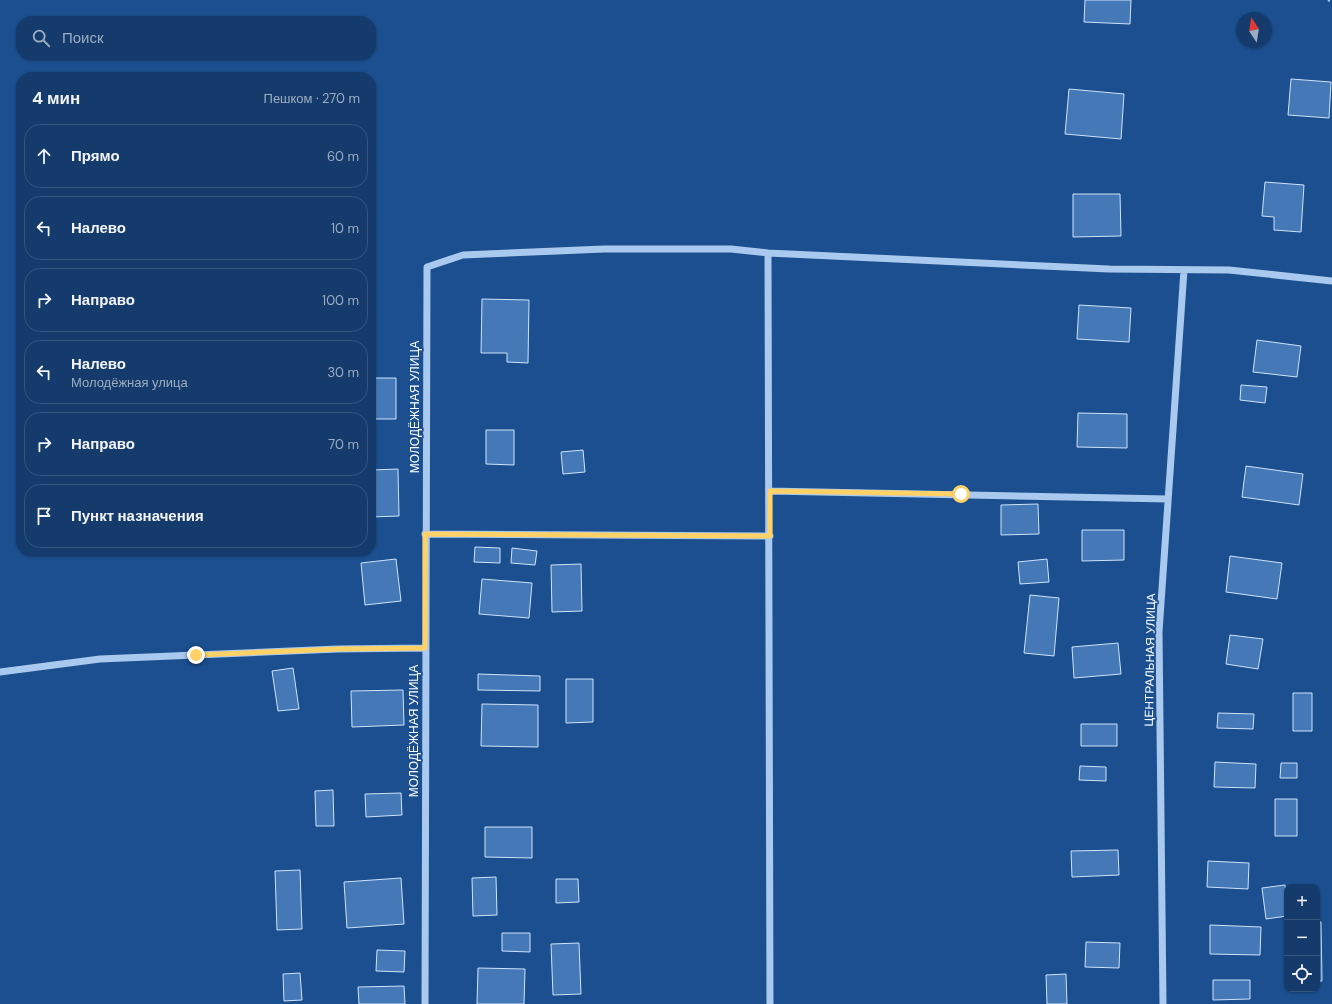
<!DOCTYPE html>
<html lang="ru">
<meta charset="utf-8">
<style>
:root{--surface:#143b6b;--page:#214673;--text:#f1f3f6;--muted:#9dadc1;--line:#33557e}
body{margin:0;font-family:"DM Sans",sans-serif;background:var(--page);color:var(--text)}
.controls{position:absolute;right:12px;bottom:12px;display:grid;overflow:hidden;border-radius:8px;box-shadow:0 1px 3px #0004}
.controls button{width:36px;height:36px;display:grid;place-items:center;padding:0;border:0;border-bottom:1px solid var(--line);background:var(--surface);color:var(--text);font:20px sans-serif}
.compass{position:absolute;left:1236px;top:12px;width:36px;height:36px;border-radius:50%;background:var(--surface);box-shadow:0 1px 3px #0004;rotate:348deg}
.stop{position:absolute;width:12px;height:12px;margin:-9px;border:3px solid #ffd166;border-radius:50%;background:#fff}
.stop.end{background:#ffd166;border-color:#fff;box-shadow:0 1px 4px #0008}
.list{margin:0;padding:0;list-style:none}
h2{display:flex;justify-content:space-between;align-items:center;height:52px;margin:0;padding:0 16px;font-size:17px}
h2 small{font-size:13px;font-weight:400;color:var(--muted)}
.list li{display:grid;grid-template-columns:26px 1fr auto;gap:12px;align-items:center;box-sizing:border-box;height:64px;margin:0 8px 8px;padding:0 8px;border:1px solid var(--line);border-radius:16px}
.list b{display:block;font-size:15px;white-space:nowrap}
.list p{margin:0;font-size:13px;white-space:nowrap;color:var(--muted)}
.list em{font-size:13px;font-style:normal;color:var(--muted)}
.icon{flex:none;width:22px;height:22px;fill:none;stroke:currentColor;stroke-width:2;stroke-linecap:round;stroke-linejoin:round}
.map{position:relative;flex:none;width:1332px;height:1004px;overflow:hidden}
.search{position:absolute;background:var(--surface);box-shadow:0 1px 3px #0004;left:16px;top:16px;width:360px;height:44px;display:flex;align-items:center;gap:10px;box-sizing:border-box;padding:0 14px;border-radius:16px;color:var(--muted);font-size:15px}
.panel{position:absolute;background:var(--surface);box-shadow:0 1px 3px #0004;left:16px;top:72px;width:360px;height:484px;border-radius:16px}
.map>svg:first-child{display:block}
</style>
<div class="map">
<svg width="1332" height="1004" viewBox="0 0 1332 1004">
<rect width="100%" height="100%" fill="#1b4f8f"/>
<path fill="#4478b7" stroke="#cfe3fa" d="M1085 0H1131L1130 24 1084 22Z
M1291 79 1331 82 1329 118 1288 115Z
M1069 89 1124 94 1121 139 1065 134Z
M1265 182 1304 185 1301 232 1274 230V217L1262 216Z
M1073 194H1120L1121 236 1073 237Z
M482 299 529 300 528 363 507 362V353H481Z
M1079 305 1131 308 1129 342 1077 339Z
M1257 340 1301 346 1297 377 1253 372Z
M371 378H396V419H371Z
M1241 385 1267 387 1265 403 1240 400Z
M1078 413 1127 414V448L1077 447Z
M486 430H514V465L486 464Z
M583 450 585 472 563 474 561 452Z
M1246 466 1303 474 1299 505 1242 497Z
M398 469 399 516 371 517V470Z
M1038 504 1039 534 1001 535V505Z
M1082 530H1124V560L1082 561Z
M475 547 500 548V563L474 562Z
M512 548 537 551 535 565 511 563Z
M1230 556 1282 563 1277 599 1226 592Z
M396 559 401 601 365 605 361 563Z
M1047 559 1049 582 1020 584 1018 562Z
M581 564 582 611 552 612 551 565Z
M482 579 532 583 529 618 479 614Z
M1030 595 1059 598 1054 656 1024 653Z
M1230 635 1263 639 1258 669 1226 664Z
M1118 643 1121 674 1074 678 1072 647Z
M293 668 299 709 278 711 272 671Z
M478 674 540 676V691L478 690Z
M566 679H593V722L566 723Z
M403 690 404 725 352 727 351 691Z
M1293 693H1312V731H1293Z
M482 704 538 705V747L481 746Z
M1218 713 1254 714 1253 729 1217 728Z
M1081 724H1117V746H1081Z
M1215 762 1256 764 1255 788 1214 787Z
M1281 763H1297V778H1280Z
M1080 766 1106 767V781L1079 780Z
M333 790 334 826H316L315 791Z
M401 793 402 815 366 817 365 794Z
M1275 799H1297V836H1275Z
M485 827H532V858L485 857Z
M1118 850 1119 875 1072 877 1071 851Z
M1208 861 1249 863 1248 889 1207 887Z
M300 870 302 929 277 930 275 871Z
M496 877 497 915 473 916 472 878Z
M401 878 404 924 347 928 344 882Z
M556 879H578L579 902 556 903Z
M1285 885 1287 901V916L1266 919 1262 888Z
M1317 922H1321L1322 981H1317Z
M1210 925 1261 927 1260 955 1210 954Z
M502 933H530V952L502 951Z
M1086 942 1120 943 1119 968 1085 967Z
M579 943 581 994 553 995 551 944Z
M377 950 405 951 404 972 376 971Z
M478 968 525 969 524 1004H477Z
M300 973 302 1000 284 1001 283 974Z
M1066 974 1067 1004H1047L1046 975Z
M1213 980H1250V999L1213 1000Z
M404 986 405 1004H359L358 987Z"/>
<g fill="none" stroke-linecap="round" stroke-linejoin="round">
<path stroke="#a9c9ee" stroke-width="2.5" stroke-dasharray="2 3" stroke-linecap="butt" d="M1328 0 1332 2"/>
<path stroke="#a9c9ee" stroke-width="7" d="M768 253 770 1004
M769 491 1168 499
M425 534 770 536
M0 672 100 659 338 649 425 648
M425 1004 427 267 463 255 604 249H731L768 253 1109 269 1229 270 1332 281
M1163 1004 1159 632 1184 270"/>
</g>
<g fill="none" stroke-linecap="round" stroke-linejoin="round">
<path stroke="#ffd166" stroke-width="5" d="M196 655 338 649 425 648V534L770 536V491L961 494"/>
</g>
<g text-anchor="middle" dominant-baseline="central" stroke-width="3.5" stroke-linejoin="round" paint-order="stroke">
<g font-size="12" fill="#fff" stroke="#1b4f8f">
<text transform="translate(415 407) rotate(-90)">МОЛОДЁЖНАЯ УЛИЦА</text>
<text transform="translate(1150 660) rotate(-89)">ЦЕНТРАЛЬНАЯ УЛИЦА</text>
<text transform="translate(414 731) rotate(-90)">МОЛОДЁЖНАЯ УЛИЦА</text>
</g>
</g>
</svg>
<div class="controls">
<button>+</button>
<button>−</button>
<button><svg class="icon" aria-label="locate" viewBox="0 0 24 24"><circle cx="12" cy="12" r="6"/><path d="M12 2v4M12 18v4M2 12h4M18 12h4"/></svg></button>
</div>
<svg class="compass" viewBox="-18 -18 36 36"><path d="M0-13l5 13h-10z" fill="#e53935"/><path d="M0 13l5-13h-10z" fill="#9dadc1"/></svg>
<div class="stop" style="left:961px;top:494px"></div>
<div class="stop end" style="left:196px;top:655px"></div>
<div class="search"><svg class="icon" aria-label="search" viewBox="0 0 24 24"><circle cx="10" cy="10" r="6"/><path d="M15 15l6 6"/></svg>Поиск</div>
<section class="panel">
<h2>4 мин<small>Пешком · 270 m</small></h2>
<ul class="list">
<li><svg class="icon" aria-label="ahead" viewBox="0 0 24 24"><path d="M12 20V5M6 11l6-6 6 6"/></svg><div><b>Прямо</b></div><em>60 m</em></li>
<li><svg class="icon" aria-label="left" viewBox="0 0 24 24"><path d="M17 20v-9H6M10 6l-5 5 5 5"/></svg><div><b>Налево</b></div><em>10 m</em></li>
<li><svg class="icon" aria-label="right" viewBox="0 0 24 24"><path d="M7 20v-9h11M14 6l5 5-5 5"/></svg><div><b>Направо</b></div><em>100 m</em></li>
<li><svg class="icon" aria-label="left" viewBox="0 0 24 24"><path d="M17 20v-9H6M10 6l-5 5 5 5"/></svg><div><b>Налево</b><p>Молодёжная улица</p></div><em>30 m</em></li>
<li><svg class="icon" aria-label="right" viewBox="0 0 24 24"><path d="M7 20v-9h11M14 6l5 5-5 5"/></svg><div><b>Направо</b></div><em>70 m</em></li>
<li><svg class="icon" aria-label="arrive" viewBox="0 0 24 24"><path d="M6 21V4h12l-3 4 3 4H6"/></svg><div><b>Пункт назначения</b></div></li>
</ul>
</section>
</div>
